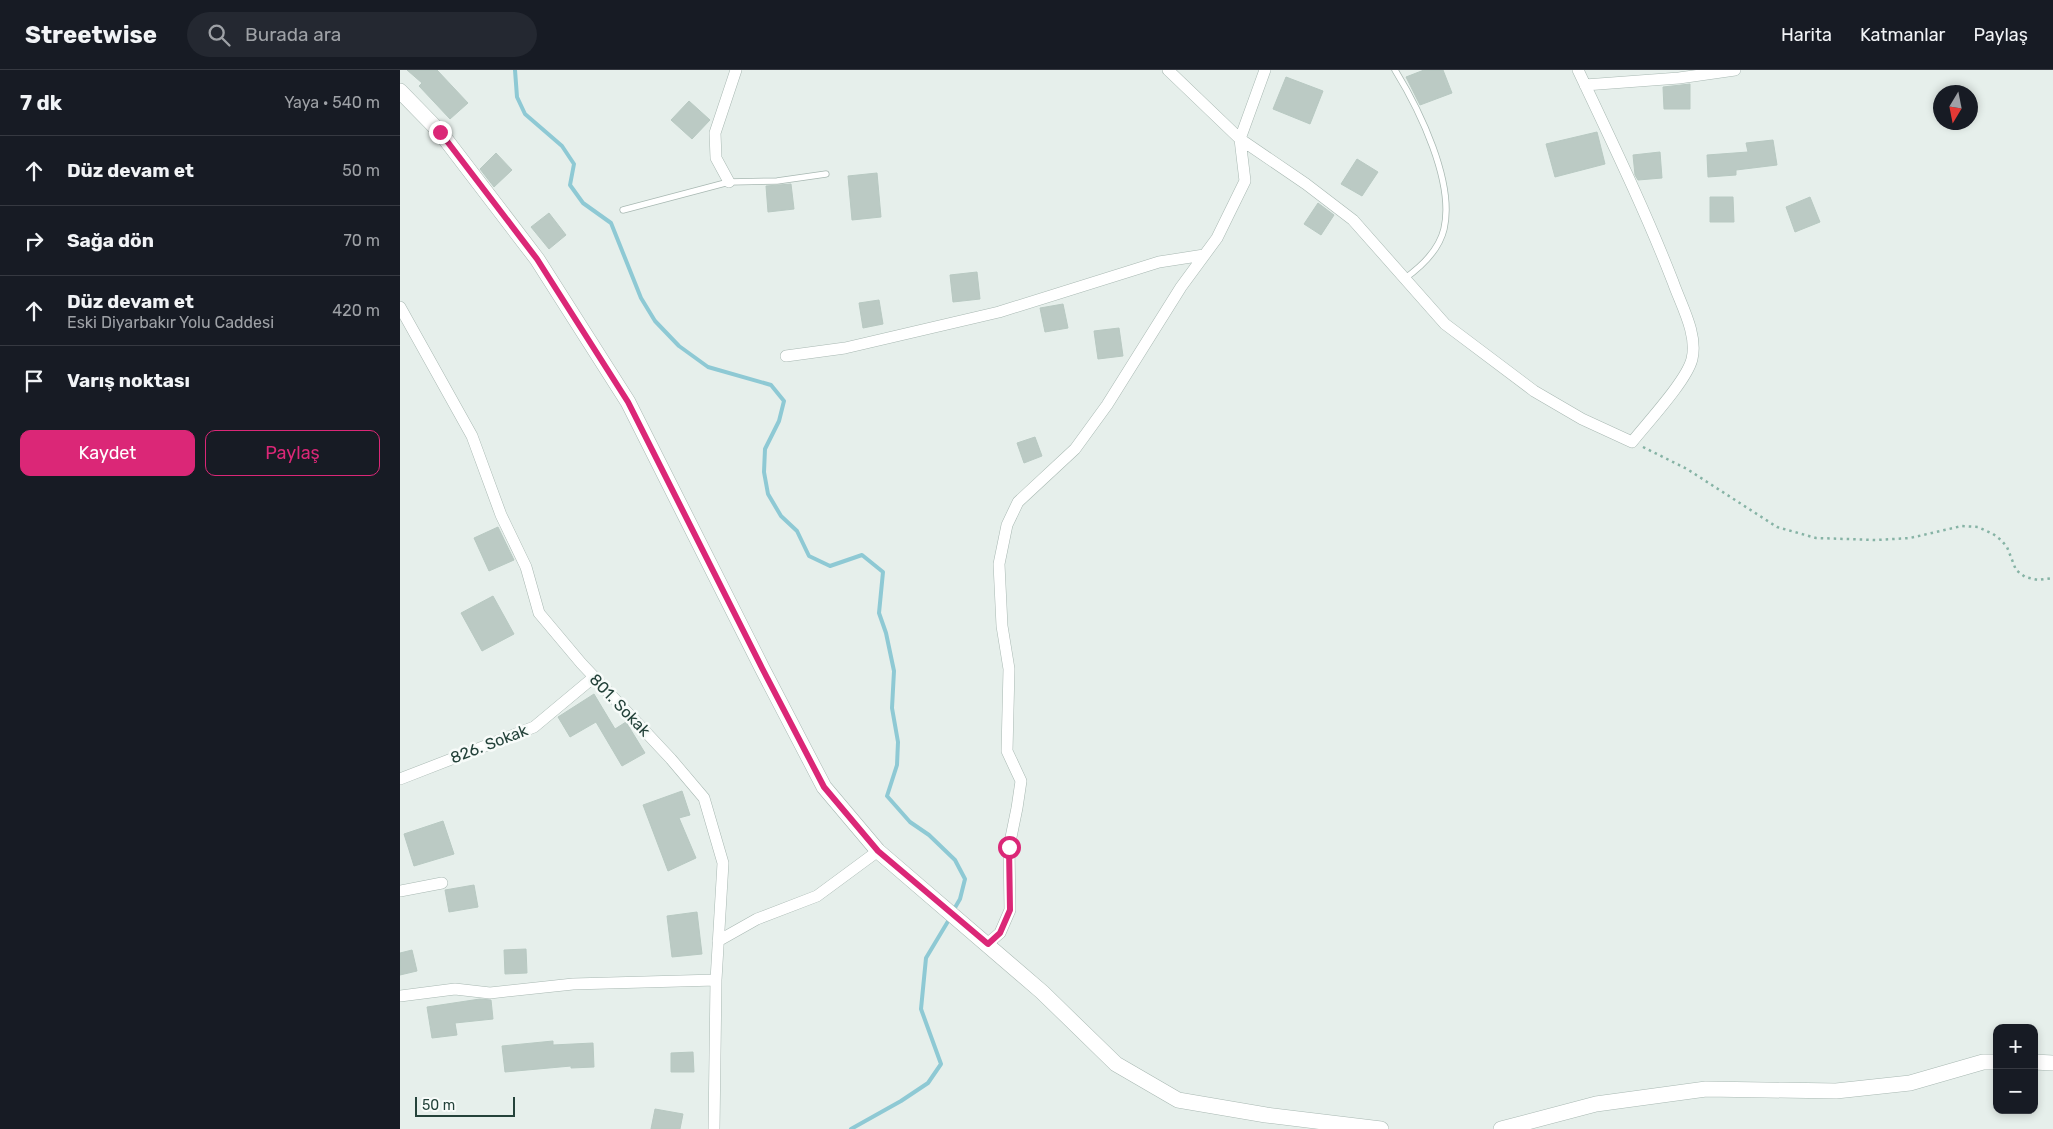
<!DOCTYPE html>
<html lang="tr">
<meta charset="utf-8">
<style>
:root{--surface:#171b24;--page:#242831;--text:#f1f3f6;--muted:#9ea1a6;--line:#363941;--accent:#db2777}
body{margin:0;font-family:Rubik,sans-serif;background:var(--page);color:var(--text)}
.controls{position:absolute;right:15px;bottom:15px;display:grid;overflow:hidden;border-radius:10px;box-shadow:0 2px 8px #0003}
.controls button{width:45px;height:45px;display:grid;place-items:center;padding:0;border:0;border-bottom:1px solid var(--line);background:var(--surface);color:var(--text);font:25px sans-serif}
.compass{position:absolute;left:1533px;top:15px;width:45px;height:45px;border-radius:50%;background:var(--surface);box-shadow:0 2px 8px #0003;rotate:190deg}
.scale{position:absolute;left:15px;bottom:12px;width:100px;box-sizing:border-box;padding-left:5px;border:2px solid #24423a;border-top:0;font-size:14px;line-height:18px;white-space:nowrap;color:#24423a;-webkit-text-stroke:4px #f7fbf9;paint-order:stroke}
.stop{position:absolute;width:15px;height:15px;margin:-11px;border:4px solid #db2777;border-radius:50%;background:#fff}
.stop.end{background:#db2777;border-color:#fff;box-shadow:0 1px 5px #0008}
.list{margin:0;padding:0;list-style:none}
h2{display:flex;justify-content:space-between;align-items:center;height:65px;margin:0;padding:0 20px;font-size:21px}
h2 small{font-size:16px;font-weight:400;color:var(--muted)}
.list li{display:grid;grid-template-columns:32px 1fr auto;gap:15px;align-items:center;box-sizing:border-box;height:70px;padding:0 20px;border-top:1px solid var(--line)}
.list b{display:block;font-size:19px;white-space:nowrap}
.list p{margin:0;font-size:16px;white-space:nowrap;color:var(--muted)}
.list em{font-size:16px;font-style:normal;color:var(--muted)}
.actions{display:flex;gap:10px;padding:15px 20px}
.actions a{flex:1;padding:11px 0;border:1px solid var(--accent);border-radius:10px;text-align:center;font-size:18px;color:var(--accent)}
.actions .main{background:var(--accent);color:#fff}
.icon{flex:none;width:28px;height:28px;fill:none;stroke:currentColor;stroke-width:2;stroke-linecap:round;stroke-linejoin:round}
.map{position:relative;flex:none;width:1653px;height:1059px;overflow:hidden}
header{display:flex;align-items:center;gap:30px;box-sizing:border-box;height:70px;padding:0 25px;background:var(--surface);border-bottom:1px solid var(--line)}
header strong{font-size:24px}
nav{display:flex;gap:28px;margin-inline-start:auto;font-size:18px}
.search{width:350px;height:45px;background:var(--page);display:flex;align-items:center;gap:12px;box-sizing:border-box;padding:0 18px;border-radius:28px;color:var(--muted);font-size:19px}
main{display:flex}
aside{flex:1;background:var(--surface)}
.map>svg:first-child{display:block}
</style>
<header>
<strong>Streetwise</strong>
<div class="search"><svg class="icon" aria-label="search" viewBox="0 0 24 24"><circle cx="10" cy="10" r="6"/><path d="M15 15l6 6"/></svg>Burada ara</div>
<nav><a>Harita</a><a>Katmanlar</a><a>Paylaş</a></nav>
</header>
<main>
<aside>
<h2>7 dk<small>Yaya · 540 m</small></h2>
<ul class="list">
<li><svg class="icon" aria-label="ahead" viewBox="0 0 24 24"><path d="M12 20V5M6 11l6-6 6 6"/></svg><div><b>Düz devam et</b></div><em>50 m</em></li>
<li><svg class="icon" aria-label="right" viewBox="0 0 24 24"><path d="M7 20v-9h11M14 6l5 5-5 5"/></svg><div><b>Sağa dön</b></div><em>70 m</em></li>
<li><svg class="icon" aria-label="ahead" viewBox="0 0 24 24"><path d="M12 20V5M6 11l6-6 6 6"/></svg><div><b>Düz devam et</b><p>Eski Diyarbakır Yolu Caddesi</p></div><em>420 m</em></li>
<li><svg class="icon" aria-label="arrive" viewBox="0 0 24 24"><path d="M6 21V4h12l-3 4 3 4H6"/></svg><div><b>Varış noktası</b></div></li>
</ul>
<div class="actions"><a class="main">Kaydet</a><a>Paylaş</a></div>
</aside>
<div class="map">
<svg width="1653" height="1059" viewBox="0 0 1653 1059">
<rect width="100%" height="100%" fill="#e6efeb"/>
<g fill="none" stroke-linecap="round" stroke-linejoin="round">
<path stroke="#8ec9d4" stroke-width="4" d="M115 0 117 27 125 44 162 76 174 94 170 115 183 133 211 153 241 228 255 251 279 276 308 297 371 315 384 331 379 351 365 379 364 402 368 424 381 446 397 461 409 486 430 496 462 485 483 502 479 543 486 563 494 601 492 638 498 672 497 695 487 726 510 752 529 765 555 790 565 809 560 829 553 841
M451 1059 501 1031 528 1013 541 994 521 939 526 888 550 848"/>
</g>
<path fill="#bbcac4" stroke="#b8c9c2" d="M7 0H37L68 33 50 49 19 16 22 13Z
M1024 0H1043L1052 23 1020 35 1006 7Z
M886 7 923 21 910 54 873 39Z
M1290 14V39H1264L1263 17Z
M289 31 310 50 292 69 271 50Z
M1197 62 1205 94 1155 107 1146 74Z
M1373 70 1377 95 1336 100V105L1308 107 1307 85 1348 82 1346 73Z
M1260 82 1262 108 1238 110 1235 105 1233 85Z
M96 83 112 100 94 117 80 99Z
M957 89 978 102 962 126 941 114Z
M477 103 481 147 452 150 448 106Z
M391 114 394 139 368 142 366 116Z
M1310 127H1333L1334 152H1310Z
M1410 127 1420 152 1395 162 1386 137Z
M918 133 934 145 921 165 904 154Z
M149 143 166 165 149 179 131 157Z
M577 202 580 229 553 232 550 205Z
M479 230 483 254 463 258 459 233Z
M663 234 668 258 645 262 640 238Z
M719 258 723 286 698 289 694 261Z
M635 367 642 386 624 393 617 373Z
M98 457 114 490 89 501 74 468Z
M93 526 114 564 82 581 61 543Z
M194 624 215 659 226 652 245 683 222 696 196 652 170 667 158 647Z
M282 721 290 745 279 748 296 788 268 801 243 735Z
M43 751 54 784 14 796 4 764Z
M74 815 78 837 49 842 45 820Z
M297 842 302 884 272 887 267 846Z
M126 879 127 903 105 904 104 880Z
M12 880 17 901 0 905V883Z
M80 929 91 930 93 949 55 953 57 965 32 968 27 937Z
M153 971V975L193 973 194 997 171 998V996L105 1002 102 976Z
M293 982 294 1002H271V983Z
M255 1039 283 1044 280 1059H251Z"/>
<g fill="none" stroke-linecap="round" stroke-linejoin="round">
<defs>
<path id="service" d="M995 0C1019 39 1055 112 1044 159 1039 180 1021 197 1004 209
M223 140 329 112 377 111 426 104"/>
<path id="minor" d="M768 0 840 69 906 114 953 150 1045 254 1134 321 1182 349 1232 372C1248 352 1287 310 1292 289 1298 264 1281 235 1273 212 1245 140 1211 70 1178 0
M1185 15 1279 8 1335 0
M329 112 316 88 315 63 336 0
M0 237 72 366 101 445 126 497 139 543 181 593 271 689 304 728 323 793 316 910 314 1059
M386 286 445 278 599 242 759 192 804 185
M0 709 134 657 194 607
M0 821 42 813
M318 871 357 849 417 826 478 781
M587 874 600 863 610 840 609 777 617 738 621 711 607 681 609 599 602 556 599 494 607 455 618 432 675 379 707 335 781 217 817 168 845 111 840 69 865 0
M0 926 55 919 90 923 173 914 316 910"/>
<path id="tertiary" d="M0 21 40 62 137 189 228 332 362 598 424 717 478 781 642 922 716 994 778 1030 866 1045 981 1059
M1634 992 1653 993
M1101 1059 1196 1034 1306 1019 1436 1021 1510 1013 1583 992H1597"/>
</defs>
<use href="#service" stroke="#a8b8b2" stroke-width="7"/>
<use href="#minor" stroke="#a8b8b2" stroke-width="12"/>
<use href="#tertiary" stroke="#a8b8b2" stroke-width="16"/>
<path stroke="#86b3a5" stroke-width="2.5" stroke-dasharray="2.5 4" stroke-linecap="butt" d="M1243 377 1287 399 1377 457 1416 468 1476 470 1510 468 1562 456 1578 457 1593 464 1601 470 1607 477 1616 500 1625 507 1638 510 1653 508"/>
<use href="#service" stroke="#fff" stroke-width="5.5"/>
<use href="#minor" stroke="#fff" stroke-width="11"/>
<use href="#tertiary" stroke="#fff" stroke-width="15"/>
</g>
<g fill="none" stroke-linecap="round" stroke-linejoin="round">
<path stroke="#db2777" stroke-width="6" d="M40 62 137 189 228 332 362 598 424 717 478 781 588 874 600 863 610 840 609 777"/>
</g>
<g text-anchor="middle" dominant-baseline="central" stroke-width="5" stroke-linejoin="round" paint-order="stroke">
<g font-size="16" fill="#24423a" stroke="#f7fbf9">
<text transform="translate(220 635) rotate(46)">801. Sokak</text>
<text transform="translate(89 674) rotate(-21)">826. Sokak</text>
</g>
</g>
</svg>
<div class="controls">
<button>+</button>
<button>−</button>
</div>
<svg class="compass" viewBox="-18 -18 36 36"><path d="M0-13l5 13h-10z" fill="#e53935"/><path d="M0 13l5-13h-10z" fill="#9ea1a6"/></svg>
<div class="scale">50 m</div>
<div class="stop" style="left:609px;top:777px"></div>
<div class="stop end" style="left:40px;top:62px"></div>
</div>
</main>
